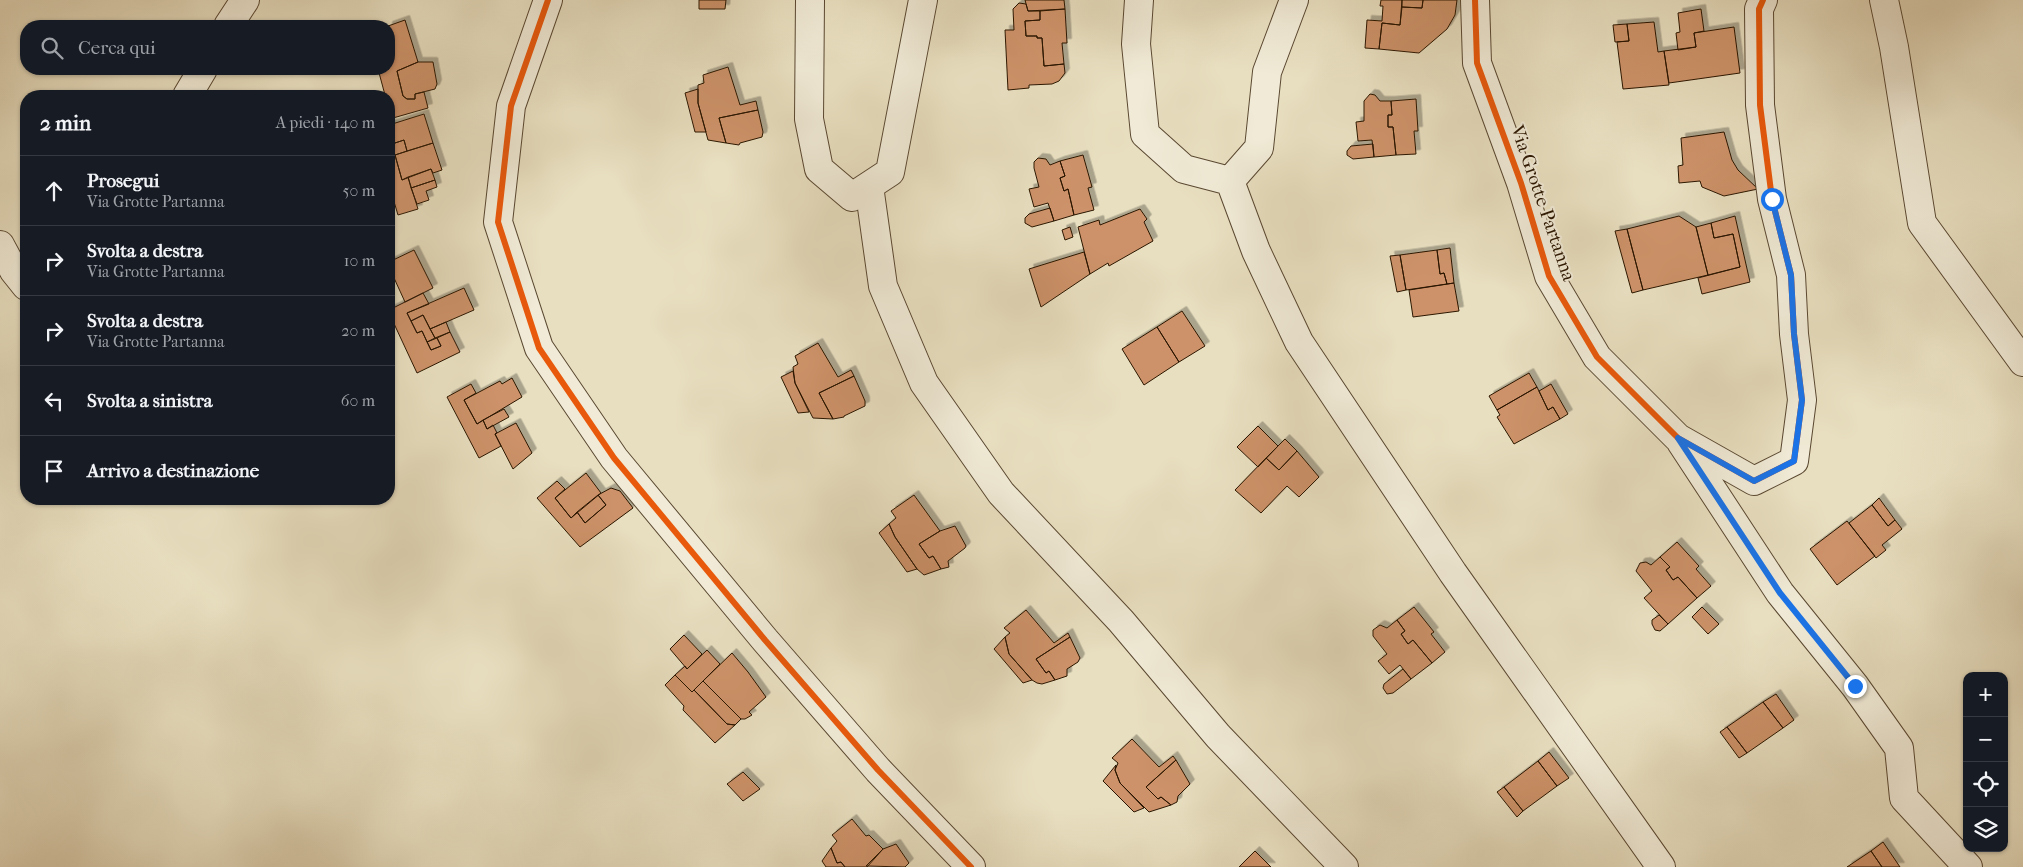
<!DOCTYPE html>
<html lang="it">
<meta charset="utf-8">
<style>
:root{--surface:#171b24;--page:#20242c;--text:#f1f3f6;--muted:#9ea1a6;--line:#363941}
body{margin:0;font-family:"IM FELL French Canon",serif;background:var(--page);color:var(--text)}
.controls{position:absolute;right:15px;bottom:15px;display:grid;overflow:hidden;border-radius:10px;box-shadow:0 1px 4px #0004}
.controls button{width:45px;height:45px;display:grid;place-items:center;padding:0;border:0;border-bottom:1px solid var(--line);background:var(--surface);color:var(--text);font:25px sans-serif}
.stop{position:absolute;width:15px;height:15px;margin:-11px;border:4px solid #1a73e8;border-radius:50%;background:#fff}
.stop.end{background:#1a73e8;border-color:#fff;box-shadow:0 1px 5px #0008}
.list{margin:0;padding:0;list-style:none}
h2{display:flex;justify-content:space-between;align-items:center;height:65px;margin:0;padding:0 20px;font-size:21px}
h2 small{font-size:16px;font-weight:400;color:var(--muted)}
.list li{display:grid;grid-template-columns:32px 1fr auto;gap:15px;align-items:center;box-sizing:border-box;height:70px;padding:0 20px;border-top:1px solid var(--line)}
.list b{display:block;font-size:19px;white-space:nowrap}
.list p{margin:0;font-size:16px;white-space:nowrap;color:var(--muted)}
.list em{font-size:16px;font-style:normal;color:var(--muted)}
.icon{flex:none;width:28px;height:28px;fill:none;stroke:currentColor;stroke-width:2;stroke-linecap:round;stroke-linejoin:round}
.map{position:relative;flex:none;width:2023px;height:867px;overflow:hidden}
.search{position:absolute;background:var(--surface);box-shadow:0 1px 4px #0004;left:20px;top:20px;width:375px;height:55px;display:flex;align-items:center;gap:12px;box-sizing:border-box;padding:0 18px;border-radius:20px;color:var(--muted);font-size:19px}
.panel{position:absolute;background:var(--surface);box-shadow:0 1px 4px #0004;left:20px;top:90px;width:375px;height:415px;border-radius:20px}
.map>svg:first-child{display:block}
</style>
<div class="map">
<svg width="2023" height="867" viewBox="0 0 2023 867">
<defs>
<filter id="shadow"><feDropShadow dx="4.5" dy="-4.5" stdDeviation="0" flood-color="#0004"/></filter>
</defs>
<rect width="100%" height="100%" fill="#e8dfc0"/>
<filter id="stains"><feTurbulence type="fractalNoise" baseFrequency=".004" numOctaves="4"/><feColorMatrix values="0 0 0 0 .2 0 0 0 0 .09 0 0 0 0 .02 0 0 0 .5 -.17"/></filter>
<radialGradient id="worn" r=".72"><stop offset=".6" stop-color="#630" stop-opacity="0"/><stop offset="1" stop-color="#630" stop-opacity=".3"/></radialGradient>
<path fill="#cd9269" stroke="#2b1601" filter="url(#shadow)" d="M699 0H726L725 9H699Z
M1025 0H1064L1065 9 1028 11Z
M1381 0H1402L1400 25 1382 23 1379 49 1365 48 1367 20 1382 21 1383 6H1380Z
M1402 0H1423L1422 8 1402 7Z
M1423 0H1457L1455 15 1447 29 1419 53 1379 49 1382 23 1400 25 1402 7 1422 8Z
M1019 3 1026 4 1028 11H1040V20L1025 21 1026 36H1037V38H1042L1044 66 1064 64 1065 73 1059 81 1052 84 1029 85V88L1008 90 1005 30H1014L1013 9Z
M1065 9 1067 43H1062L1064 64 1044 66 1042 38H1037V36H1026L1025 21 1040 20V11Z
M1701 9 1704 31 1694 33 1696 47 1678 50 1676 33 1680 32 1678 13Z
M405 20 418 62 397 71 403 96 407 99H415V94L424 92 428 108 393 118 389 96 385 95 378 69H389L388 26Z
M1654 22 1658 52 1664 51 1669 85 1623 89 1617 42 1629 41 1627 24Z
M1627 24 1629 41 1615 42 1613 25Z
M1734 27 1740 73 1669 83 1664 51 1696 47 1694 33Z
M418 62H433L437 84 435 89 415 94V99H407L403 96 397 71Z
M728 67 740 105 756 101 758 110 719 118 726 143 708 140 698 103V85L704 83 703 75Z
M698 89V103L706 132H695L685 93Z
M1370 94 1375 95 1380 101H1391L1392 115H1388V127H1393L1396 155 1374 157 1372 140 1358 141 1356 122 1364 121V101Z
M1416 99 1418 131H1414L1416 154 1396 155 1393 127H1388V115H1392L1391 101Z
M758 110 763 132 762 137 740 143 739 145 726 143 719 118Z
M424 114 433 143 407 151 404 140 395 143 389 125Z
M1724 132 1732 160 1738 170 1758 189 1724 196 1702 187 1700 181 1679 183 1678 166 1683 165 1681 138Z
M404 140 407 151 395 155 402 180 408 177 418 209 398 215 389 185V145Z
M433 143 442 170 433 173 431 169 402 180 395 155Z
M1373 144 1374 157 1353 159 1347 155V151L1351 146Z
M1083 155 1092 187 1088 188 1094 210 1074 215 1068 189 1064 191 1060 178 1065 176 1060 161Z
M1038 158 1046 159 1050 165 1060 161 1065 176 1060 178 1064 191 1068 189 1074 215 1054 221 1048 203 1034 207 1029 189 1039 187 1034 168V162Z
M431 169 435 180 411 188 408 177Z
M435 180 437 187 426 191 429 200 417 204 411 188Z
M1050 208 1054 221 1032 227 1025 223V218L1029 214Z
M1140 209 1147 219 1144 222 1153 241 1109 266 1108 263 1090 274 1078 227 1099 220 1100 225Z
M1679 216 1696 227 1708 275 1643 290 1627 229Z
M1735 216 1750 282 1702 294 1698 278 1740 267 1733 234 1714 238 1711 223Z
M1711 223 1714 238 1733 234 1740 267 1708 275 1696 227Z
M1070 227 1073 237 1065 240 1062 230Z
M1627 229 1643 290 1632 293 1615 231Z
M1450 248 1454 283 1447 284 1444 273 1440 274 1437 250Z
M414 250 433 288 405 302 389 267V262Z
M1437 250 1440 274 1444 273 1447 284 1406 290 1400 255Z
M1084 252 1090 274 1041 307 1029 269Z
M1400 255 1406 290 1397 292 1390 256Z
M1454 283 1459 311 1413 317 1409 290Z
M464 288 474 310 430 329 423 315 411 321 407 313Z
M423 293 429 304 407 313 417 333 422 331 431 350 441 346 437 338 450 332 460 352 417 373 389 313V310Z
M1182 311 1205 346 1179 362 1157 327Z
M423 315 435 338 427 342 422 331 417 333 411 321Z
M446 322 450 332 435 338 430 329Z
M1157 327 1179 362 1144 385 1122 349Z
M437 338 441 346 431 350 427 342Z
M818 343 838 377 851 370 854 376 819 393 833 419 813 418 795 383 793 367 798 364 795 356Z
M793 371 795 383 809 412 798 413 781 377Z
M1529 373 1537 387 1497 410 1489 396Z
M854 376 865 401V406L844 416V417L833 419 819 393Z
M512 378 522 397 477 424 464 400 500 381 502 384Z
M471 384 476 393 464 400 477 424 483 420 487 429 493 425 497 433 495 434 501 446 479 458 447 397Z
M1551 384 1568 414 1560 419 1553 407 1548 410 1539 391Z
M1537 387 1548 410 1553 407 1560 419 1514 444 1497 417 1500 415 1497 410Z
M504 409 509 417 487 429 483 420Z
M516 423 532 453 513 469 495 434Z
M1258 426 1278 446 1258 467 1237 447Z
M1285 439 1297 451 1279 470 1266 458Z
M1297 451 1319 477 1299 497 1287 486 1261 513 1235 490 1266 458 1279 470Z
M586 473 601 493 571 518 555 498Z
M557 481 565 489 555 498 571 518 577 512 585 523 606 505 598 495 611 488 620 491 633 508 580 547 537 498Z
M598 495 606 505 585 523 577 512Z
M914 495 940 531 919 544 929 558 933 556 941 569 924 575 917 569 895 537 889 524 896 518 891 511Z
M1879 498 1895 520 1888 526 1872 505Z
M1872 505 1888 526 1895 520 1902 529 1882 545 1886 550 1876 558 1849 523Z
M1847 521 1875 556 1837 585 1810 549Z
M889 524 895 537 917 569 907 572 879 533Z
M955 526 966 546 965 548 948 561 949 567 941 569 933 556 929 558 919 544 940 531Z
M1677 542 1699 566 1696 569 1711 586 1697 598 1678 577 1673 580 1666 570 1670 567 1660 557Z
M1660 557 1670 567 1666 570 1673 580 1678 577 1697 598 1668 624 1644 598 1652 591 1636 571 1640 563 1646 562 1651 565Z
M1414 607 1434 632 1431 634 1445 652 1432 663 1413 640 1408 644 1401 634 1405 631 1397 620Z
M1702 607 1719 624 1708 634 1692 617Z
M1026 610 1054 643 1068 633 1070 637 1036 659 1046 673 1049 671 1055 680 1042 684 1037 683 1032 680 1009 654 1005 637 1010 633 1004 628Z
M1659 615 1668 624 1660 631 1655 630 1652 624V620Z
M1397 620 1405 631 1401 634 1408 644 1413 640 1432 663 1411 679 1400 665 1389 674 1378 661 1387 654 1373 636V630L1380 625 1387 628Z
M684 635 702 654 687 669 670 649Z
M1005 637 1009 654 1032 680 1023 683 994 649Z
M1070 637 1080 658 1078 662 1067 669V676L1055 680 1049 671 1046 673 1036 659Z
M707 650 720 664 692 692 675 675 685 666 687 669Z
M732 653 748 672 766 697 749 712 752 715 745 719H741L703 681Z
M1403 669 1411 679 1393 693 1387 694 1383 688 1384 684Z
M675 675 692 692 694 690 727 724 735 725 715 743 683 710 684 706 665 685Z
M703 681 741 719 735 725 727 724 694 690Z
M1776 694 1794 720 1783 728 1763 702Z
M1763 702 1783 728 1747 753 1727 727Z
M1727 727 1747 753 1739 758 1720 732Z
M1132 739 1159 767 1173 756 1176 760 1146 787 1158 799 1161 797 1171 805 1149 812 1120 783 1115 770 1118 763 1112 758Z
M1549 752 1569 778 1557 786 1538 761Z
M1176 760 1190 784 1178 796 1177 802 1171 805 1161 797 1158 799 1146 787Z
M1538 761 1557 786 1523 811 1504 787Z
M1116 765 1115 770 1120 783 1144 808 1134 812 1103 781Z
M743 772 760 789 743 801 727 784Z
M1504 787 1523 811 1517 817 1497 792Z
M852 819 866 836 869 835 883 849 867 867H845L841 862 837 863 831 848 837 841 832 835Z
M1883 842 1900 867H1882L1871 851Z
M896 844 909 863 905 867 866 866 883 849Z
M831 848 837 863 841 862 845 867H826L822 861Z
M1255 851 1271 867H1239Z
M1871 851 1882 867H1847Z"/>
<g fill="none" stroke-linecap="round" stroke-linejoin="round">
<defs>
<path id="minor" d="M548 0 511 106 498 222 539 348 614 458 765 640 878 770 971 867
M810 0 809 119 819 169 852 197 890 172 923 0
M1139 0 1136 44 1145 134 1184 169 1230 181 1259 148 1267 72 1294 0
M1475 0 1477 63 1521 183 1549 276 1597 357 1678 438 1754 481 1794 461 1802 400 1794 334 1791 275 1772 199 1760 105 1759 9 1763 0
M1884 0 1894 47 1922 223 2023 362
M228 26 245 0
M187 96 203 69
M1230 181 1256 251 1299 342 1453 573 1661 867
M869 186 883 286 924 383 1001 493 1121 621 1218 736 1344 867
M0 245 14 271 26 286
M1681 442 1780 593 1855 686 1899 748 1904 798 1968 867"/>
</defs>
<use href="#minor" stroke="#5a4831" stroke-width="30"/>
<use href="#minor" stroke="#f0ead6" stroke-width="28"/>
<defs>
<path id="cycleway" d="M548 0 511 106 498 222 539 348 614 458 765 640 878 770 971 867
M1475 0 1477 63 1521 183 1549 276 1597 357 1678 438 1754 481 1794 461 1802 400 1794 334 1791 275 1772 199 1760 105 1759 9 1763 0"/>
</defs>
<use href="#cycleway" stroke="#f0ead6" stroke-width="9"/>
<use href="#cycleway" stroke="#e8590c" stroke-width="6"/>
</g>
<g fill="none" stroke-linecap="round" stroke-linejoin="round">
<path stroke="#1a73e8" stroke-width="6" d="M1772 199 1791 275 1794 334 1802 400 1794 461 1754 481 1678 438 1780 593 1855 686"/>
</g>
<g text-anchor="middle" dominant-baseline="central" stroke-width="4" stroke-linejoin="round" paint-order="stroke">
<g font-size="19" fill="#2b1601" stroke="#f0ead6">
<text transform="translate(1543 203) rotate(71)">Via Grotte Partanna</text>
</g>
</g>
<rect width="100%" height="100%" filter="url(#stains)"/>
<rect width="100%" height="100%" fill="url(#worn)"/>
</svg>
<div class="controls">
<button>+</button>
<button>−</button>
<button><svg class="icon" aria-label="locate" viewBox="0 0 24 24"><circle cx="12" cy="12" r="6"/><path d="M12 2v4M12 18v4M2 12h4M18 12h4"/></svg></button>
<button><svg class="icon" aria-label="layers" viewBox="0 0 24 24"><path d="M12 4l9 5-9 5-9-5zM3 14l9 5 9-5"/></svg></button>
</div>
<div class="stop" style="left:1772px;top:199px"></div>
<div class="stop end" style="left:1855px;top:686px"></div>
<div class="search"><svg class="icon" aria-label="search" viewBox="0 0 24 24"><circle cx="10" cy="10" r="6"/><path d="M15 15l6 6"/></svg>Cerca qui</div>
<section class="panel">
<h2>2 min<small>A piedi · 140 m</small></h2>
<ul class="list">
<li><svg class="icon" aria-label="ahead" viewBox="0 0 24 24"><path d="M12 20V5M6 11l6-6 6 6"/></svg><div><b>Prosegui</b><p>Via Grotte Partanna</p></div><em>50 m</em></li>
<li><svg class="icon" aria-label="right" viewBox="0 0 24 24"><path d="M7 20v-9h11M14 6l5 5-5 5"/></svg><div><b>Svolta a destra</b><p>Via Grotte Partanna</p></div><em>10 m</em></li>
<li><svg class="icon" aria-label="right" viewBox="0 0 24 24"><path d="M7 20v-9h11M14 6l5 5-5 5"/></svg><div><b>Svolta a destra</b><p>Via Grotte Partanna</p></div><em>20 m</em></li>
<li><svg class="icon" aria-label="left" viewBox="0 0 24 24"><path d="M17 20v-9H6M10 6l-5 5 5 5"/></svg><div><b>Svolta a sinistra</b></div><em>60 m</em></li>
<li><svg class="icon" aria-label="arrive" viewBox="0 0 24 24"><path d="M6 21V4h12l-3 4 3 4H6"/></svg><div><b>Arrivo a destinazione</b></div></li>
</ul>
</section>
</div>
